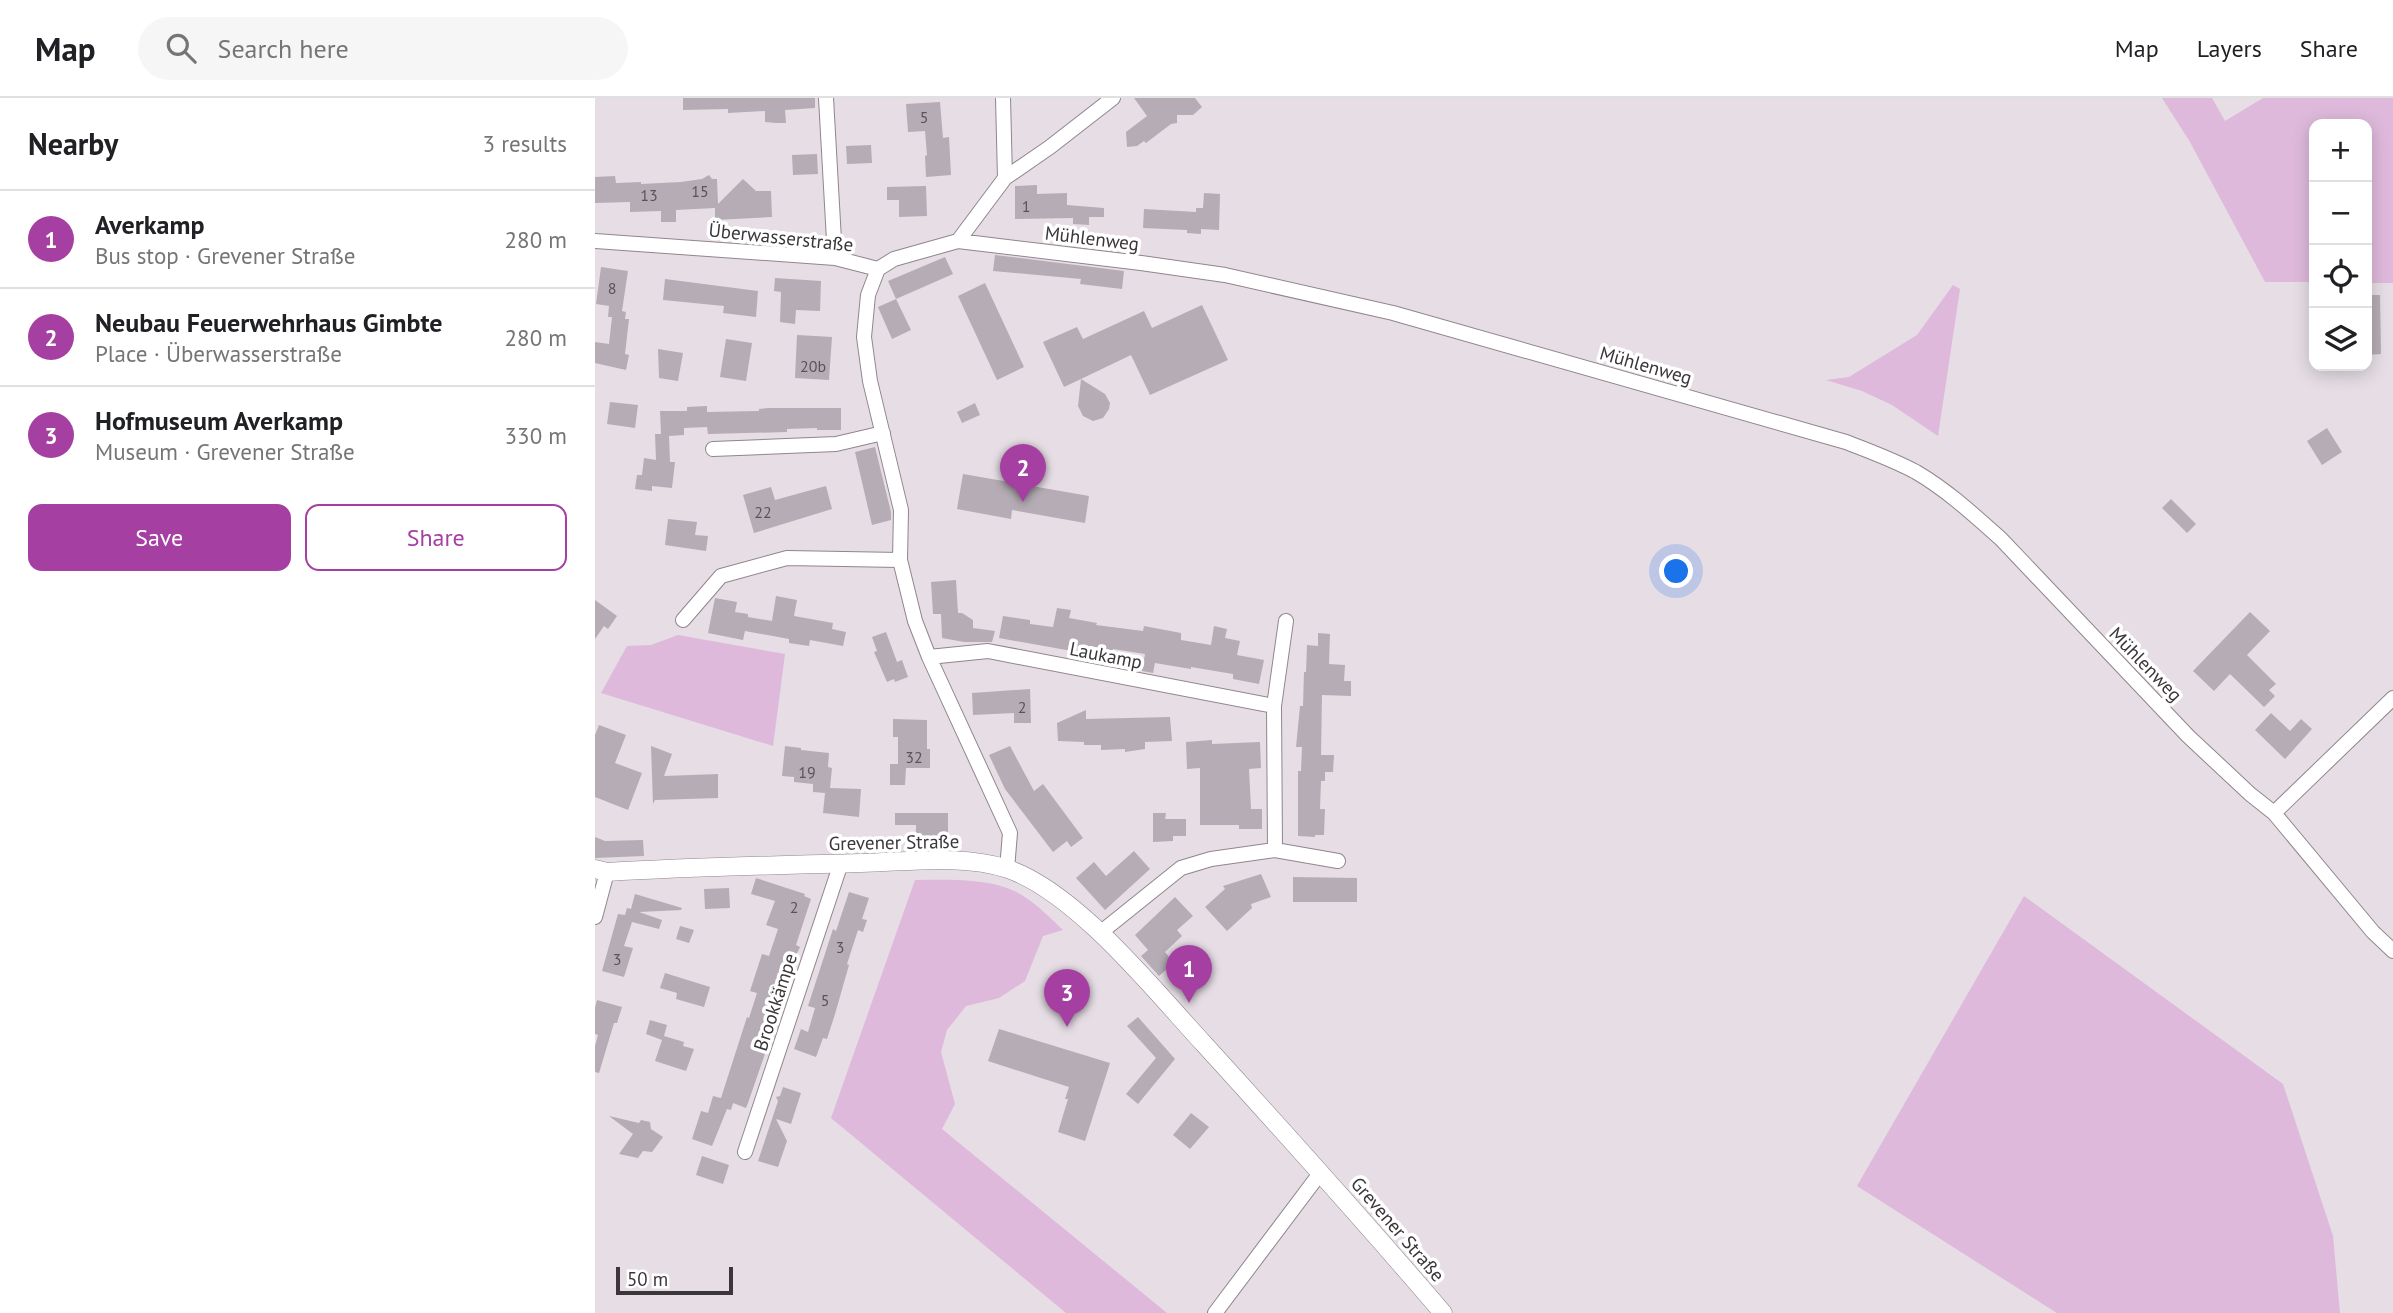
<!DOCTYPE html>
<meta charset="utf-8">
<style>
:root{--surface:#fff;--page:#f6f6f6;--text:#202124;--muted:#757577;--line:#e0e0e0;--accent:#a63fa2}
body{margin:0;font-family:"PT Sans",sans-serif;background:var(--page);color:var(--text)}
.controls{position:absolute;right:21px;top:21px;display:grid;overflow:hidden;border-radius:14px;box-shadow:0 4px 18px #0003}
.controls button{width:63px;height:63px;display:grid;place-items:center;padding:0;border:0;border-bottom:2px solid var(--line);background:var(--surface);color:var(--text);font:35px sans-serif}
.scale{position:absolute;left:21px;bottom:18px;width:117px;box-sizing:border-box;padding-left:7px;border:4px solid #3a3639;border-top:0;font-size:19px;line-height:24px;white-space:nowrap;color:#3a3639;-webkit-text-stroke:5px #fff;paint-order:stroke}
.you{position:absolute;left:1082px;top:474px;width:24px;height:24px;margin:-18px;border:5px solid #fff;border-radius:50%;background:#1a73e8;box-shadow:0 0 0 10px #1a73e833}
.badge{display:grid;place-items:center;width:46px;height:46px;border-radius:50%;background:var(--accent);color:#fff;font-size:23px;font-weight:700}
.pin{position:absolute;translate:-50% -58px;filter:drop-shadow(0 2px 4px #0008)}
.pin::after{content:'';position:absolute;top:37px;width:24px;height:21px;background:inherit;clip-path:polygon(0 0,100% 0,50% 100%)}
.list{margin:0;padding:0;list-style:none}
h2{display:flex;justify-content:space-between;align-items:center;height:91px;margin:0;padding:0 28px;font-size:30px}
h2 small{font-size:23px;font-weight:400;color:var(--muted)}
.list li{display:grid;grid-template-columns:46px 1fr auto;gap:21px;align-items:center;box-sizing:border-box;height:98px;padding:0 28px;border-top:2px solid var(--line)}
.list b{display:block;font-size:26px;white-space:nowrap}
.list p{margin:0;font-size:23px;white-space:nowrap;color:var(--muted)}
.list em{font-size:23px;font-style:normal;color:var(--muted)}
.actions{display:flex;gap:14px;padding:21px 28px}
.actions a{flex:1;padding:16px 0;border:2px solid var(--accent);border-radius:14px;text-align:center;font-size:24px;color:var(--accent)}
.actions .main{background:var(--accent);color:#fff}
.icon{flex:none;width:38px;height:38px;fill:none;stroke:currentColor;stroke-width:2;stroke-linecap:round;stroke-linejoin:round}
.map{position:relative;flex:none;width:1798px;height:1215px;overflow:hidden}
header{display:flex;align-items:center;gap:42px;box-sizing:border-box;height:98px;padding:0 35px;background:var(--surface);border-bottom:2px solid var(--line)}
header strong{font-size:33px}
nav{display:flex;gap:38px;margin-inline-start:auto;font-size:24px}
.search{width:490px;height:63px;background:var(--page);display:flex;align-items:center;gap:18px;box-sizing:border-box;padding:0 24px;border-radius:38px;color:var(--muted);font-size:26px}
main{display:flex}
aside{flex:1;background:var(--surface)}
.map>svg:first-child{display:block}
</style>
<header>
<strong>Map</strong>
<div class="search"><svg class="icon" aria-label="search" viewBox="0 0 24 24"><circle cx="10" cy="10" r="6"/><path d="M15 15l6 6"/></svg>Search here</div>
<nav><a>Map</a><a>Layers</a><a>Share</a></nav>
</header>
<main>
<aside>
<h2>Nearby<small>3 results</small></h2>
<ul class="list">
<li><span class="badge">1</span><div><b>Averkamp</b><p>Bus stop · Grevener Straße</p></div><em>280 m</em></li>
<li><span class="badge">2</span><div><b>Neubau Feuerwehrhaus Gimbte</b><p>Place · Überwasserstraße</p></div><em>280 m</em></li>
<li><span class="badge">3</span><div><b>Hofmuseum Averkamp</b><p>Museum · Grevener Straße</p></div><em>330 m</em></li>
</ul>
<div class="actions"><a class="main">Save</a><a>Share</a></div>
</aside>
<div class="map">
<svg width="1798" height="1215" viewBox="0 0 1798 1215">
<rect width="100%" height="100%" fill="#e6dde5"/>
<path fill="#deb9db" d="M1567 0H1617L1630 23 1668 0H1798V185H1772V26H1719V184H1670L1595 44Z
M1358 187 1365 191 1343 338 1297 307 1267 293 1231 282 1254 279 1322 237Z
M83 537 190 556 178 648 6 595 32 548 56 547Z
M320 782C350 782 383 780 412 790 433 797 452 817 468 832L448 838 430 883 404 900 371 908 352 932 346 954 360 1006 347 1031 572 1215H471L236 1020Z
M1429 798 1688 986 1738 1138 1745 1215H1462L1262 1088Z"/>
<path fill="#b6acb5" d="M88 0H220V10L190 12 191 25H181L170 24V13L133 15V11L88 12Z
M539 0H600L607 9 598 17H582V25L576 26 551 45 549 43 542 48 532 49 531 34 552 18Z
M345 4 348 40 354 39 356 77 331 79 330 58 332 57 330 33 313 34 311 6Z
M276 47 277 65 252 66 251 48Z
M222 56 223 76 198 77 197 57Z
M114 77 117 81H122L123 106 148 81 161 93H176L177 119 120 122V110L81 112V124H66V113L35 114V104L0 105V79L20 78 21 85 46 84V86L86 84 107 81Z
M442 87V96L472 95V107L509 110V119H494V127L478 126V120L420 121V88Z
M331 88 332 118 304 119V102H292V89Z
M609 95 625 96 624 132 606 131V136L592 135V132L548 130 549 111 601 114V110H608Z
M400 157 529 173 527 191 485 186 486 181 398 173Z
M350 159 358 176 301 201 316 232 297 241 283 209 301 201 293 183Z
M6 169 33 173 27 213 31 214 30 221H34L30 256 34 257 31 272 0 265V244L14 246 17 219H13L14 208 1 206Z
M180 180 226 183 225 213 201 212 200 226 185 224 186 194 179 193Z
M70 181 163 193 161 219 128 215 129 208 68 202Z
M390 185 429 269 402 282 363 198Z
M1772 197H1785L1786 256 1772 257Z
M607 207 633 262 555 297 536 257 486 281 510 296 515 305 514 311 508 320 498 323 488 318 483 308 486 281 469 289 448 244 482 229 488 241 549 213 557 230Z
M202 237 237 239 234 282 200 280Z
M131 241 157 245 151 283 125 279Z
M63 251 88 255 83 283 64 280Z
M15 304 43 307 40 330 12 326Z
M380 305 385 317 367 325 362 314Z
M112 308V314L164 313V311L173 310H246V332H222V330L192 331V334L113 336 112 329 89 330V337L74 338 75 364H80L77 390 57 388V393L40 391 42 377H47L49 360 61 362 60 336H66L65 313H92V309Z
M1732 330 1747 354 1727 367 1712 343Z
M280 349 296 414V422L277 427 260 354Z
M368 376 494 398 490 425 417 412 416 421 362 411Z
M231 388 237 411 159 435 148 397 176 389 180 402Z
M1576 401 1601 426 1592 435 1567 410Z
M73 421 102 424 100 437 113 438 111 453 70 447Z
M361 482 363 515H367L378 522V530L400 533 397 544H369L347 540 346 516H338L336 484Z
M181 498 202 502 199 518 238 525 237 531 251 534 248 548 215 542 214 548 194 545V541L150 533 148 542 113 535 120 500 142 504 140 514 153 516V519L177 523Z
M0 502 22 518 13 531 9 528 0 541Z
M462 510 476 512 474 520 502 525 501 527 548 533 549 528 586 535V542L616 547 619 528 632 531 630 540 645 543 642 557 669 562 664 586 638 581V576L596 569V571L560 565 558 575 547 573 550 556 518 551 516 560 404 540 408 518 435 522V526L458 529Z
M1655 514 1675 533 1652 557 1681 586 1674 592 1680 598 1669 609 1635 576 1619 593 1598 573Z
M291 534 302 564 307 562 313 579 300 584 299 581 292 584 279 554 282 553 277 539Z
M723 535 735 536 734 566 750 567 749 583H756V598L727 597 726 657H739L738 674H730V683H726L725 711H730L729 737H720V739L703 738V673H706L707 649H701L705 608H708L709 574H711L712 547 723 548Z
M435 591 436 625H419V615L378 617 377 595Z
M491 612V621L575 619 577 643 550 644V651L530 654V651L506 652V647H489V644L463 643 462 625Z
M1676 615 1695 633 1706 621 1717 631 1690 661 1660 632Z
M298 621 332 622V651H335V670H311L310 687H295V666H303V639H298Z
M4 627 31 637 20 665 47 675 33 712 0 699V637Z
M617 642V646L665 644 666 670 654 671 656 711H667V731H644V727H605V670L592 671 591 644Z
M56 648 77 656 69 678 123 676V700L60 702 58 706Z
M190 648 206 650V652L234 655 233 669 237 670 235 690 266 691 264 719 228 715 230 695 218 694V686L199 684V679L187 678Z
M415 648 439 693 448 686 488 740 476 749 472 743 458 754 410 691 394 657Z
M300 715H353V741H321V727H300Z
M558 715H571L570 721H591V738H578V743L558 744Z
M0 739 10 743 48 742 49 758 0 760Z
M539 753 555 771 510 812 481 780 499 764 511 778Z
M666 776 676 799 656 806 657 810 632 833 610 809 630 791 628 788Z
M698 779 762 780V804H698Z
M161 780 210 796 209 798 216 801 201 847 205 849 197 866 185 902 188 903 181 924 153 1005 151 1010 138 1005 136 1012 132 1011 117 1048 97 1041 106 1013 113 1015 118 998 126 1000 152 919 154 920 162 895 155 893 167 856 174 858 183 831 171 827 180 803 156 796Z
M134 790 135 810 110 811 109 791Z
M254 794 274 800 267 821 272 822 268 834 263 832 252 866 254 867 240 916 232 941 228 940 221 959 199 951 206 931 213 934 220 910 213 908 238 831 241 833Z
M40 796 87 810 86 812 44 814 67 822 64 831 37 824 29 848 38 850 29 879 7 873 23 816 30 817 32 810 36 811Z
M580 799 598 818 582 832 587 838 570 854 579 865 564 878 546 858 553 852 540 837Z
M85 828 99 832 94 845 81 841Z
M70 875 115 889 109 909 81 901 82 895 65 890Z
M2 902 27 909 22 925H19L4 975 0 974V948L3 937 0 936V910Z
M543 919 580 961 543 1006 531 996 561 960 532 928Z
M55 922 72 927 69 938 89 944 88 948 99 951 91 973 60 963 67 942 51 936Z
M404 931 515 965 490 1043 463 1034 473 1001H470L474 989 393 963Z
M188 989 206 995 196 1026 181 1021 192 1043 183 1069 163 1063 183 1003 181 999 185 998Z
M596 1015 614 1029 595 1051 578 1037Z
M14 1018 44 1025 46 1022 55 1024 56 1031 68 1039 57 1054 48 1053 43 1060 24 1056 38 1036Z
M107 1058 134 1067 128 1086 101 1077Z"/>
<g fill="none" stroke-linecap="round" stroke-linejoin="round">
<defs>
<path id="minor" d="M231 0 240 160
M408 0 410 80
M0 143 240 160 283 171
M363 143 410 80 455 49 518 0
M283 171 299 161 363 143 546 165 630 177 798 215 1251 344C1274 353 1299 362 1321 374 1352 392 1379 417 1406 441L1593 638 1655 696 1679 715 1778 834 1798 853
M283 171 273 197 269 239 275 283 306 412 305 462 320 523 334 559 415 735 412 771
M118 351 241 346 288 335
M88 522 126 478 192 460 305 462
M334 559 393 553 679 608 680 752 616 761 586 770 505 835
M679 608 691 523
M1679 715 1798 600
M680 752 743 763
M0 819 12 774
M150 1054 246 765
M620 1215 726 1074"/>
<path id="tertiary" d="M0 771 12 774C96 769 181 767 266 765 313 764 368 756 413 771 482 795 559 892 609 946 690 1035 770 1124 848 1215"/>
</defs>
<use href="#minor" stroke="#8f868e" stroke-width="16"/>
<use href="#tertiary" stroke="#8f868e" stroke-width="19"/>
<use href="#minor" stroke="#fff" stroke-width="14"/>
<use href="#tertiary" stroke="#fff" stroke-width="18"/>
</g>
<g text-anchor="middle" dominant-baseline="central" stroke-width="7" stroke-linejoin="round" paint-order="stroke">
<g font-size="16" fill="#595458">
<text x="329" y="19">5</text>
<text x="105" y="93">15</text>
<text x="54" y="97">13</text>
<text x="431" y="108">1</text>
<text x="17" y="190">8</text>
<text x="218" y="268">20b</text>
<text x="168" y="414">22</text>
<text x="427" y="609">2</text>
<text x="319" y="659">32</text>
<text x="212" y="674">19</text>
<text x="199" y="809">2</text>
<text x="245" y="849">3</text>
<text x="22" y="861">3</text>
<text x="230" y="902">5</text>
</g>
<g font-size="19" fill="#3a3639" stroke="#fff">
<text transform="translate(186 139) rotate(6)">Überwasserstraße</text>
<text transform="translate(497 140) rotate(7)">Mühlenweg</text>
<text transform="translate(1051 267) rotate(16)">Mühlenweg</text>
<text transform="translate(511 557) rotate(11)">Laukamp</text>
<text transform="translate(1551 566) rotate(46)">Mühlenweg</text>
<text transform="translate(299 744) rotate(-1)">Grevener Straße</text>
<text transform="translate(180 904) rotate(-72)">Brookkämpe</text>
<text transform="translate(803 1131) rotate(49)">Grevener Straße</text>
</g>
</g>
</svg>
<div class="controls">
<button>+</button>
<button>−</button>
<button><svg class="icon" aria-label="locate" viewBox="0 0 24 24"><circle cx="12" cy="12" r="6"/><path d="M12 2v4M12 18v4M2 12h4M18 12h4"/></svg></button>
<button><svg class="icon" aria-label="layers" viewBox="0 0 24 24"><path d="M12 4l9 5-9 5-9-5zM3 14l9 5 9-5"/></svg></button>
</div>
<div class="scale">50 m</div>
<div class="you"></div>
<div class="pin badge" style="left:594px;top:905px">1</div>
<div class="pin badge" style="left:428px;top:404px">2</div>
<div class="pin badge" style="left:472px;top:929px">3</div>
</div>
</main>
